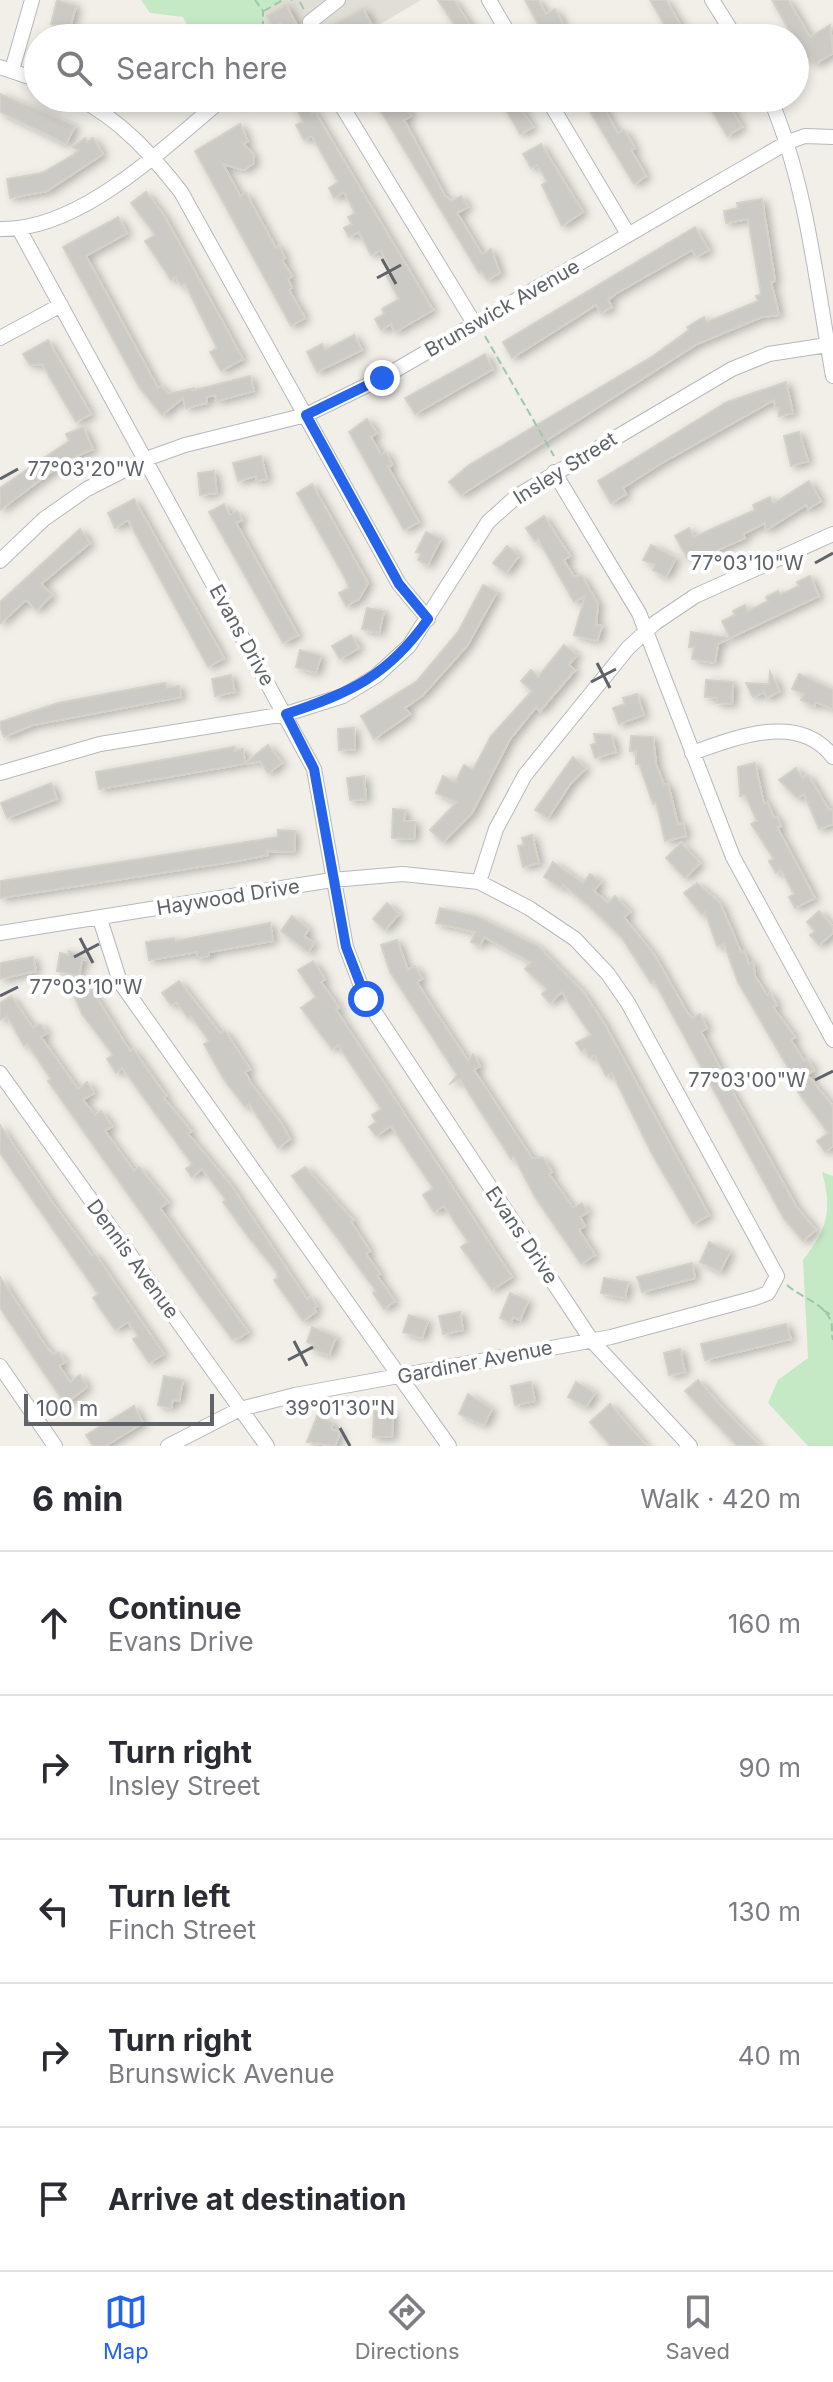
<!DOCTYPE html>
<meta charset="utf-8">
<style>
:root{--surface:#fff;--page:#f2f2f3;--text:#2b2b33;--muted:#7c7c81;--line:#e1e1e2;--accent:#2563eb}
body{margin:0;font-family:Inter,sans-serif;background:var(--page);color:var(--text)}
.scale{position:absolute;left:24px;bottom:20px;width:190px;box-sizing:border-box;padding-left:8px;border:4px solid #5f6368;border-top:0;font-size:22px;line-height:28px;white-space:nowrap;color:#5f6368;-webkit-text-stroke:6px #fff;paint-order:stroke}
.stop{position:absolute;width:24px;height:24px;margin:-18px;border:6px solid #2563eb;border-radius:50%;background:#fff}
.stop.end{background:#2563eb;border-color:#fff;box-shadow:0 2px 8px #0008}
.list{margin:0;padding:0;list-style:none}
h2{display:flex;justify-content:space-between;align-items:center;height:104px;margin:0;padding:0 32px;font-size:34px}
h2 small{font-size:26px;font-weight:400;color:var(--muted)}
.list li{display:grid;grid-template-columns:52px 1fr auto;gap:24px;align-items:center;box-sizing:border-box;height:144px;padding:0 32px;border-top:2px solid var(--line)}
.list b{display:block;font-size:30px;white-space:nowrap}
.list p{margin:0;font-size:26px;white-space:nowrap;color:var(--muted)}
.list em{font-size:26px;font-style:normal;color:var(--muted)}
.icon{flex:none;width:44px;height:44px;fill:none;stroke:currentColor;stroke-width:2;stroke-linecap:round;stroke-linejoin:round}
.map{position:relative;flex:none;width:833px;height:1446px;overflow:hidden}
.search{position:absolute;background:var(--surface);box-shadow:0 4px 12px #0003;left:24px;right:24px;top:24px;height:88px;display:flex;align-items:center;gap:20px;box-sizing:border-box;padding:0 28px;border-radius:44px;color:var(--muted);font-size:30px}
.sheet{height:824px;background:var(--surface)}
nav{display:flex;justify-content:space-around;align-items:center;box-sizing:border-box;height:112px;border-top:2px solid var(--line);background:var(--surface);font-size:22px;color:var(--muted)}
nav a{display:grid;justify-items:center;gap:4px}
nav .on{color:var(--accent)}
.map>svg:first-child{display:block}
</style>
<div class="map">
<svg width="833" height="1446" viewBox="0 0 833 1446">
<defs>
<filter id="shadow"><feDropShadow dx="4.5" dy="2.5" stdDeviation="4" flood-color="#0004"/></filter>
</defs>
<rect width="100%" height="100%" fill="#f1efe8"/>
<path fill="#e1ded6" d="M176 0H421L357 38H196Z"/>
<path fill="#c5e8c5" d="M141 0H283L263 11V28L255 38H194L183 17 150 13Z
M822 1172 833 1176V1446H808L768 1403 778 1380 808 1358 803 1260C827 1229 833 1211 822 1172Z"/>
<path fill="#cccac5" stroke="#d6d1c6" stroke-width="2" filter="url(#shadow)" d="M57 0 76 6 67 38H55L58 26 51 24Z
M438 0H454L478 38H463Z
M525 0H538L546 14 555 9 563 24 544 35Z
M650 0H666L688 38H672Z
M772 0H788L810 37 830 25 833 53 815 64 811 57 806 60Z
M286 5 302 34 303 38H290L281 23 273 27 267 16Z
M363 9 371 23 344 38H329L325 29Z
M0 94 75 126 66 144 0 112Z
M292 98H304L312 114 315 112 433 310 395 332 391 324 381 330 375 319 384 314 382 309 399 299 386 275 392 272 381 250 371 255 359 232 349 237 344 228 352 224 348 217 355 213 344 192 334 198 329 188 338 182 312 136 304 140 296 125 303 122Z
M373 98H389L395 111 404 105 411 116 404 120 445 196 451 201 461 196 468 207 457 213 482 254 491 249 500 273 487 280 481 271 479 273Z
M499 98H513L533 127 520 134Z
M704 98H724L742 127 727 136Z
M601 104 618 133 624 130 635 148 631 150 646 176 634 184 589 110Z
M240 124 248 141 243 144 253 154 254 163 244 170 223 164 240 196 246 193 276 248 279 246 285 258 282 260 292 276 288 279 292 288 289 290 305 318 291 326 195 151Z
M85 138 87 142 93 138 103 154 47 191 10 198 7 179 42 173 73 155 78 150 72 147Z
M541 144 583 212 562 226 542 185 547 181 537 165 531 168 523 154Z
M146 192 165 217 243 359 221 371 210 352 217 348 185 284 181 286 176 277 171 280 145 241 155 235 131 203Z
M762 199 775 281 771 282 779 315 762 317 697 344 461 495 449 482 469 465 653 356 689 330 687 327 704 317 707 322 758 301 756 296 761 294 748 219 726 223 724 211 738 208 737 203Z
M118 217 127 233 86 256 158 388 161 386 168 394 195 388 191 391 250 376 254 391 217 401 215 395 206 397 207 403 186 408 183 398 162 415 139 387 63 247Z
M695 227 709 250 696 257 692 250 617 293 608 300 612 307 601 313 596 305 512 358 503 342Z
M354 335 362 350 317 372 307 352 322 344 325 350Z
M48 340 91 414 76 422 42 364 30 365 23 354Z
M485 354 493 369 415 414 405 398Z
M786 382 793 413 779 416V408L776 409 774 400 660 464 623 488 626 494 611 503 598 481 727 402Z
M367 419 377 433 371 437 381 455 386 452 392 465 388 467 419 522 404 530 349 432Z
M83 427 93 449 66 461 0 510V488L69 441 66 434Z
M799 432 808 461 791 466 784 436Z
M261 456 267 479 257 481 256 476 238 481 233 463Z
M214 471 217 493 200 495 198 473Z
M809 481 821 501 808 509 806 505 766 530 765 523 743 534 745 538 702 557 699 552 687 558 675 536 689 528 694 537 755 510 753 505 770 497 773 504Z
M312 484 368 583 359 599 346 606 339 593 349 588 345 578 297 493Z
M134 499 224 658 208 667 128 520 115 528 108 513Z
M224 504 230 515 237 511 242 520 236 523 298 635 283 643 209 512Z
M544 516 570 556 564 560 574 577 582 576 598 604 596 625 602 626 597 641 574 635 585 596 574 602 538 539 535 542 526 528Z
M80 529 90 543 41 584 52 595 37 610 26 600 0 624V602Z
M426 532 441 539 428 565 418 560 421 554 416 552Z
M651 545 676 558 666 577 653 570 655 565 643 560Z
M507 546 519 556 506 573 493 563Z
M810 576 819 596 730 638 722 621 735 615 733 611 745 605 748 611 768 601 766 597 778 591 780 595 799 586 797 582Z
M483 585 497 592 467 646 423 695 405 708 410 714 374 739 361 716 417 681 458 632Z
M367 608 384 611 379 633 362 629Z
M691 632 729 638 718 644 715 663 692 659 694 647H689Z
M351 635 359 648 340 659 332 646Z
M564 645 577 655 569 665 575 670 540 711 536 707 510 739 472 813 443 842 430 830 457 802 436 793 443 776 455 782 464 765 473 770 491 736 532 691 521 681 531 670 538 677Z
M300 650 321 656 316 673 296 667Z
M770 672 780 691 767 698 764 692 753 697 746 683 769 684Z
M799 674 833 690V709L816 702 814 706 801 700 804 694 792 689Z
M231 675 235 692 215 696 212 679Z
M706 680 733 682 732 704 717 703V698L705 697Z
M165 683 167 688 179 686 181 697 33 725 4 737 0 727V722L58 703Z
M637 694 644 715 619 724 613 708 625 704 623 698Z
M354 728 355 749 339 750 338 729Z
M594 734 611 735 616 752 595 758 591 745 596 743Z
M631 736 653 737 656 764 664 785 668 784 678 824 683 823 686 836 665 841 656 802 653 804 639 764H636V751H630Z
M268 745 282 763 268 773 260 761 99 789 96 772 234 747V751L243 749 245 763Z
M573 757 586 768 571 783 548 818 535 810Z
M755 763 764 804 767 802 774 818 777 817 781 826 777 827 815 898 795 908 789 897 794 894 781 870 776 873 769 861 774 859 751 824 757 821 745 795 740 796 738 767Z
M796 768 803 778 808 775 829 810 833 809V824L819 829 804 794 797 798 779 780Z
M364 776 366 799 350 800 347 778Z
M51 783 57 799 7 818 1 803Z
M393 809 405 810 404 821 415 822 414 839 392 838Z
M278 830 295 831 294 852 267 851 268 855 237 861 0 898V881L278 837Z
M532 835 539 863 523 867 518 846 524 845 522 838Z
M681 843 700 863 685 878 666 858Z
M553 862 583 883 590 874 601 882 594 891 608 903 615 896 630 912 624 917 655 956 688 1014 692 1018 700 1014 707 1028 701 1032 737 1100 797 1208 816 1230 803 1241 784 1219 654 981 651 983 622 938 589 906 563 885 561 888 544 877Z
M697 883 720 903 741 952 744 951 749 964 753 962 755 976 767 995 770 993 777 1005 773 1007 795 1037 791 1040 804 1061 807 1059 814 1070 807 1075 833 1106V1146L825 1152 817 1141 828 1133 798 1092 801 1090 738 982 724 944 717 946 705 912 702 915 684 893Z
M387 903 399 914 385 930 373 919Z
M440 908 476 916 538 946 584 993 604 1023 709 1215 693 1224 652 1154 612 1073 606 1076 595 1055 589 1058 585 1049 581 1051 576 1043 591 1035 562 992 550 1003 542 994 547 989 525 969 531 962 484 937 480 946 471 942 475 932 436 923Z
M819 911 833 927V933L819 945 810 935 815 931 807 922Z
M292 916 309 929 304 936 314 943 308 952 281 931Z
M270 923 273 941 209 952V956L197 958V952L149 960 146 942 174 938 175 941Z
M397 940 408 970 415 966 422 979 417 982 426 997 468 1061 473 1054 480 1066 474 1070 532 1158H543L552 1172 549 1174 573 1208 582 1203 588 1212 580 1217 585 1226 579 1230 595 1255 581 1264 535 1197 514 1157 511 1159 460 1079 451 1083 457 1075 390 972 381 945Z
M69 951 87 959 82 960 79 976 57 971 60 953 69 955Z
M33 957 36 971 0 979V963Z
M313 961 325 979 321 982 339 1008 336 1010 512 1277 492 1290 461 1247 468 1242 444 1206 434 1212 423 1195 433 1188 391 1126 376 1136 369 1127 376 1122 372 1115 381 1109 338 1045 332 1049 301 1008 316 997 298 970Z
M179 981 220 1033 225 1031 250 1069 245 1072 251 1083 282 1124 290 1139 278 1148 249 1104 245 1107 223 1078 204 1044 209 1041 191 1016 188 1018 176 1002 171 1005 162 993Z
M88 984 130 1051 133 1049 166 1096 164 1098 191 1131 188 1134 230 1184 307 1299 311 1297 317 1306 314 1308 316 1312 303 1321 274 1280 278 1278 276 1271 249 1238 223 1202 226 1200 202 1169 192 1177 186 1169 192 1164 122 1068 116 1073 107 1059 113 1055 82 1014 72 991Z
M11 996 33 1028 40 1024 47 1033 41 1037 78 1089 87 1082 94 1093 83 1100 95 1115 101 1111 112 1126 105 1131 134 1171 139 1167 168 1202 160 1208 248 1332 239 1338 232 1339 200 1296 48 1081 51 1079 27 1044 24 1046 7 1016 0 1020V1003Z
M0 1125 55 1206 92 1256 95 1254 164 1354 149 1363 133 1339 138 1336 128 1322 115 1330 93 1298 98 1294 0 1153Z
M305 1167 353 1220 351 1222 370 1251 366 1254 380 1274 377 1276 395 1301 384 1309 373 1293 376 1291 292 1176Z
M709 1242 730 1252 720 1272 700 1262Z
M692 1263 695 1278 642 1292 637 1277Z
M0 1277 47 1348 54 1355 58 1352 65 1362 59 1366 70 1382 80 1375 87 1387 65 1404 0 1308Z
M604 1278 628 1282 625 1298 601 1293Z
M510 1293 528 1301 520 1320 513 1317 511 1323 500 1318Z
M460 1312 463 1330 443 1334 439 1316Z
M409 1315 428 1321 422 1338 403 1332Z
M786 1324 791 1339 705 1360 701 1344Z
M312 1327 336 1337 329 1355 311 1349 313 1344 307 1342Z
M680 1349 685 1372 669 1375 664 1353Z
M164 1376 183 1380 179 1401 173 1400 171 1408 158 1405Z
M698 1380 722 1407 760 1446H737L699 1406 685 1391Z
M531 1382 535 1401 515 1405 511 1386Z
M576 1382 595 1393 586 1407 568 1397Z
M468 1394 492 1409 484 1425 459 1414Z
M610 1404 635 1433 647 1446H611L590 1422Z
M134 1406 143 1423 105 1446H93L86 1435Z
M374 1411H393L392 1437H373Z
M317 1416 333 1423 331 1429 340 1433 335 1446 307 1442Z"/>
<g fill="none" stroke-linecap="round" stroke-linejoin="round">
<defs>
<path id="minor" d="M489 0 511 38
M712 0 736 38
M313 38 310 22 338 0
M0 67 38 80
M12 70 32 0
M78 98C122 121 151 154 181 192L399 584 428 619
M337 98 474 323
M547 98 628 234
M770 98C807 186 816 282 833 376
M0 229C81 231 164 147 224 98
M19 229 314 769 346 947 366 999 592 1341 690 1446
M0 338 61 305
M554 472 639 613 733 857 833 1040
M0 561 44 519 87 489 146 459 185 445 306 415 382 378 788 142 805 136 833 137
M692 753C735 738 799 711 833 757
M0 773 100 744 286 714 343 696 376 676 409 646 488 522 517 496 732 369 769 354 827 345
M479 882 496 829 525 775 628 648 655 623 695 596 833 534
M100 919 120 982 449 1446
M0 933 332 880 403 874 479 882 529 908 575 939 608 974 628 1003 777 1276 768 1293 755 1298 611 1337 295 1395 240 1409 168 1446
M0 1073 267 1446
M0 1366 55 1446"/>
</defs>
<use href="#minor" stroke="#b5b8bc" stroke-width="16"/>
<path stroke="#9cc7a9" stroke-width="2" stroke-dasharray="8 4" stroke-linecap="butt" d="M291 0H292
M300 2 304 10
M264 11 283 0
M264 28 273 38
M255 38 263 28V11L255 0
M485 336 554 456
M787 1285C801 1298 823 1302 831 1321 833 1327 831 1335 833 1340
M823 1310 833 1316"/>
<use href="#minor" stroke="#fff" stroke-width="14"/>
</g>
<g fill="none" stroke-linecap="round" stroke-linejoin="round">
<path stroke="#2563eb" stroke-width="10" d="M366 999 346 947 314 769 286 714C350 693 388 676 428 619L399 584 306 415 382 378"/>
</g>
<path fill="none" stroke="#5f6368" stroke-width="3" d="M382 259 396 284M377 278 401 265M0 479 18 469M815 563 833 553M597 663 610 688M591 682 616 669M80 938 93 963M74 957 99 944M0 996 18 987M815 1080 833 1071M294 1341 307 1366M288 1360 313 1347M340 1428 350 1446"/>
<g text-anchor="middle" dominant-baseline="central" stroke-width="8" stroke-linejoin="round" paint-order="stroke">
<g font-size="20" fill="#5f6368" stroke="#fff">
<text transform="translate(502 308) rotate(-30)">Brunswick Avenue</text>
<text transform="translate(565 468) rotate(-32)">Insley Street</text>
<text transform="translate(242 635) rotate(61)">Evans Drive</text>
<text transform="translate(228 897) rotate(-9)">Haywood Drive</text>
<text transform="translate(522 1235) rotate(56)">Evans Drive</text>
<text transform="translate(133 1259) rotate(54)">Dennis Avenue</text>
<text transform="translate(475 1362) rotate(-11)">Gardiner Avenue</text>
</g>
</g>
<g font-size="20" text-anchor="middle" fill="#5f6368" stroke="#fff" stroke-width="8" stroke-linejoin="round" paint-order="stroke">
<text x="86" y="476">77°03'20"W</text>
<text x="747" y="570">77°03'10"W</text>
<text x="86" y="994">77°03'10"W</text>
<text x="747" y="1087">77°03'00"W</text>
<text x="340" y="1415">39°01'30"N</text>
</g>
</svg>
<div class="scale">100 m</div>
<div class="stop" style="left:366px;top:999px"></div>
<div class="stop end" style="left:382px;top:378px"></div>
<div class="search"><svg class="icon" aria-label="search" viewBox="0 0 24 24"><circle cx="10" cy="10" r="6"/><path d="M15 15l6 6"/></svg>Search here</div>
</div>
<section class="sheet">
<h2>6 min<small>Walk · 420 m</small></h2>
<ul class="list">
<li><svg class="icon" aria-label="ahead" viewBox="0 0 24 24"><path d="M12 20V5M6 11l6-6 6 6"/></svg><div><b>Continue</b><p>Evans Drive</p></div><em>160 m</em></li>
<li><svg class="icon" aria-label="right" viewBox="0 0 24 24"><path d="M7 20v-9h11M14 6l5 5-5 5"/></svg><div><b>Turn right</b><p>Insley Street</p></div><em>90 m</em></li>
<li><svg class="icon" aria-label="left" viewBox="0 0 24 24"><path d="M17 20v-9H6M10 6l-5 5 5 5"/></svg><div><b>Turn left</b><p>Finch Street</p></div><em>130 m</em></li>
<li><svg class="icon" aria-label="right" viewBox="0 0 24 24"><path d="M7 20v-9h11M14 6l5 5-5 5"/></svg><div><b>Turn right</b><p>Brunswick Avenue</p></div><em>40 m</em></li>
<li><svg class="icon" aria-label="arrive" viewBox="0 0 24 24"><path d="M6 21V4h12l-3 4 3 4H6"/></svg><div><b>Arrive at destination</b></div></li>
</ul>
</section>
<nav>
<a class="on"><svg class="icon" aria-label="map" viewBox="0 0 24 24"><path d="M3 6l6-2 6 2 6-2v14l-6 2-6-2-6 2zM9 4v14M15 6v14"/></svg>Map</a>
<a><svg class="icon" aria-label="directions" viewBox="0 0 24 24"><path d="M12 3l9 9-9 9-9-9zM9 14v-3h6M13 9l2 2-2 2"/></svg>Directions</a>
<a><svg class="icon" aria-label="saved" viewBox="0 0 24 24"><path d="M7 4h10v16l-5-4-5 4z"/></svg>Saved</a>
</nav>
